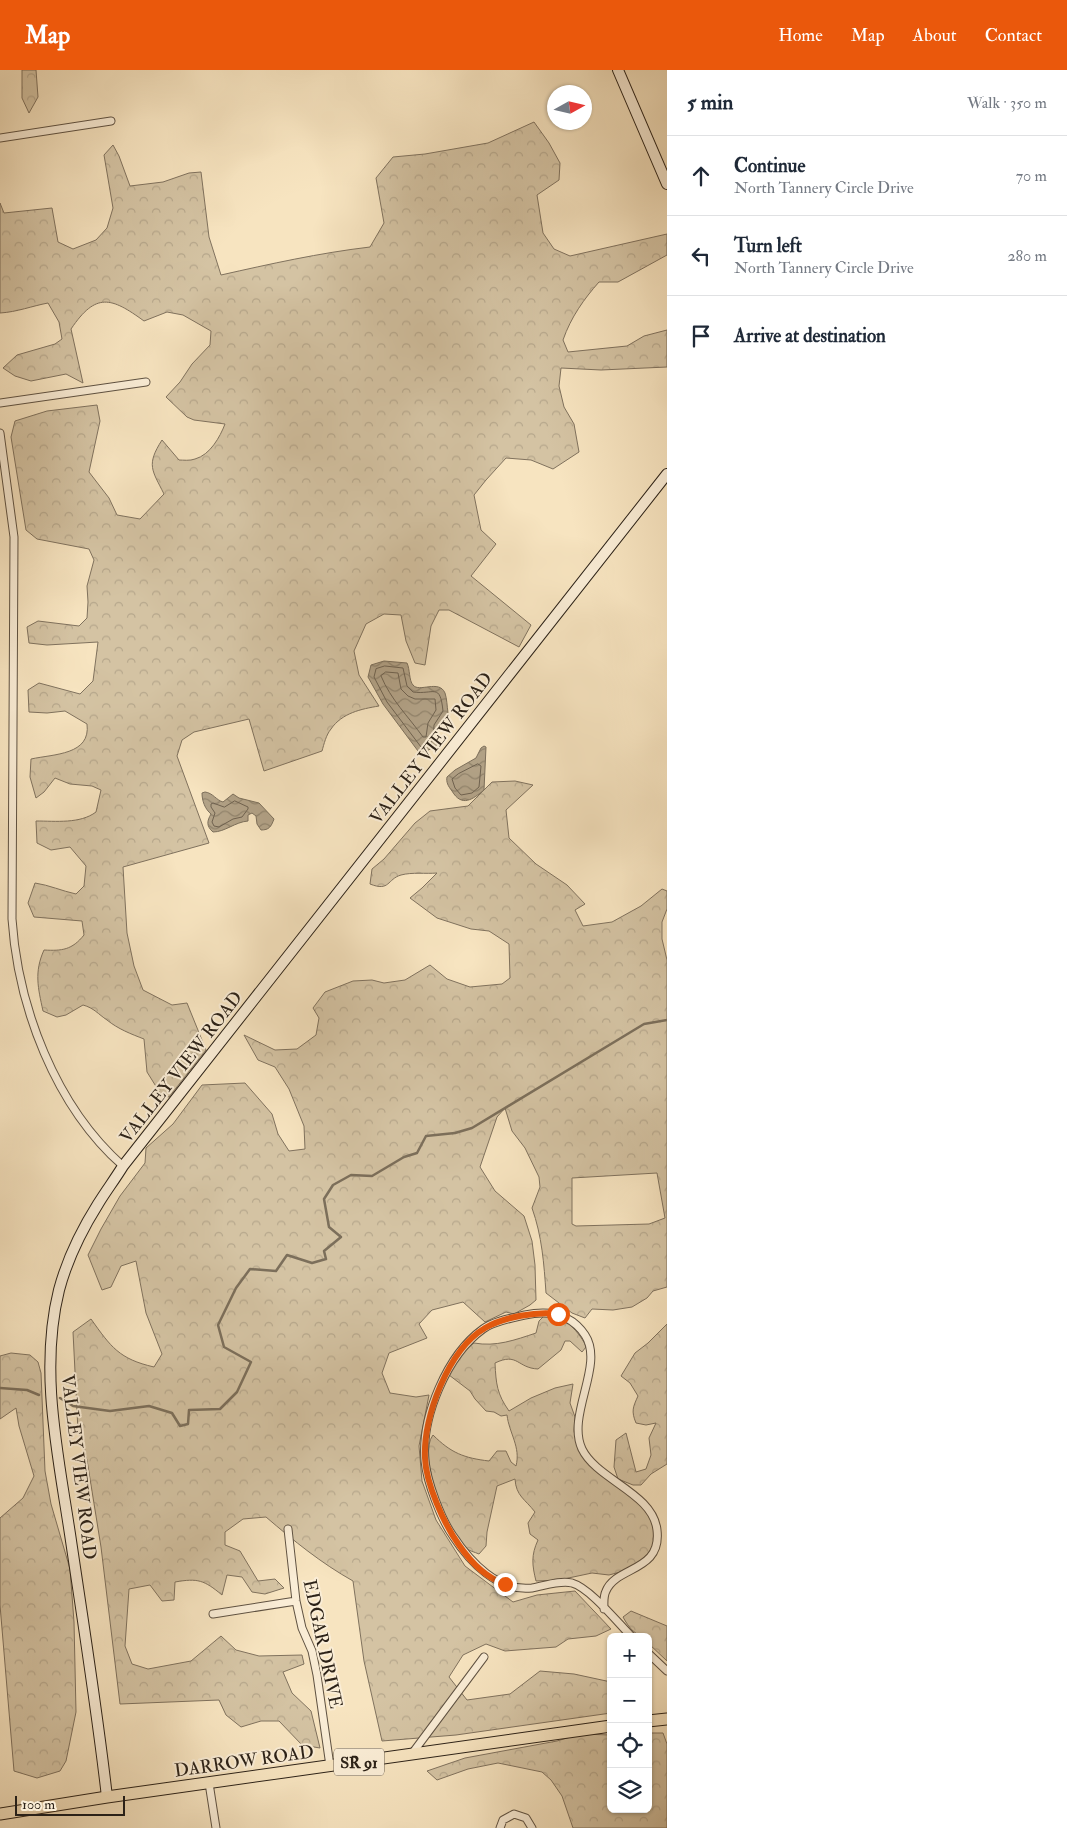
<!DOCTYPE html>
<html lang="en">
<head>
<meta charset="utf-8">
<style>
  :root { --surface:#fff; --page:#f2f2f3; --text:#1f2937; --muted:#747a83; --line:#e0e1e3; --accent:#ea580c }
  body { margin:0; font-family:"IM FELL Double Pica",serif; background:var(--page); color:var(--text) }
  .controls { position:absolute; right:15px; bottom:15px; display:grid; overflow:hidden; border-radius:8px; box-shadow:0 1px 4px #0004 }
  .controls button { width:45px; height:45px; display:grid; place-items:center; padding:0; border:0; border-bottom:1px solid var(--line); background:var(--surface); color:var(--text); font:25px sans-serif }
  .compass { position:absolute; left:547px; top:15px; width:45px; height:45px; border-radius:50%; background:var(--surface); box-shadow:0 1px 4px #0004; rotate:82deg }
  .scale { position:absolute; left:15px; bottom:12px; width:110px; box-sizing:border-box; padding-left:5px; border:2px solid #2c2218; border-top:0; font-size:14px; line-height:18px; white-space:nowrap; color:#2c2218; -webkit-text-stroke:4px #faedd6; paint-order:stroke }
  .stop { position:absolute; width:15px; height:15px; margin:-11px; border:4px solid #ea580c; border-radius:50%; background:#fff }
  .stop.end { background:#ea580c; border-color:#fff; box-shadow:0 1px 5px #0008 }
  .list { margin:0; padding:0; list-style:none }
  h2 { display:flex; justify-content:space-between; align-items:center; height:65px; margin:0; padding:0 20px; font-size:21px }
  h2 small { font-size:16px; font-weight:400; color:var(--muted) }
  .list li { display:grid; grid-template-columns:32px 1fr auto; gap:15px; align-items:center; box-sizing:border-box; height:80px; padding:0 20px; border-top:1px solid var(--line) }
  .list b { display:block; font-size:19px; white-space:nowrap }
  .list p { margin:0; font-size:16px; white-space:nowrap; color:var(--muted) }
  .list em { font-size:16px; font-style:normal; color:var(--muted) }
  .icon { flex:none; width:28px; height:28px; fill:none; stroke:currentColor; stroke-width:2; stroke-linecap:round; stroke-linejoin:round }
  .map { position:relative; flex:none; width:667px; height:1758px; overflow:hidden }
  header { display:flex; align-items:center; gap:30px; box-sizing:border-box; height:70px; padding:0 25px; background:var(--accent); color:#fff }
  header strong { font-size:24px }
  nav { display:flex; gap:28px; margin-inline-start:auto; font-size:18px }
  main { display:flex }
  aside { flex:1; background:var(--surface) }
  .map>svg:first-child { display:block }
  .forest { fill:url(#forest-crowns); stroke:#80725e; fill-rule:evenodd }
  .water { fill:url(#water-waves); stroke:#7c6f5b }
  .lines { fill:none; stroke-linecap:round; stroke-linejoin:round }
  .shore { stroke:#6f6250; stroke-width:1 }
  .stream { stroke:#7c6f5b; stroke-width:2.5 }
  .street-casing { stroke:#5f5242; stroke-width:9 }
  .secondary-casing { stroke:#2c2218; stroke-width:12 }
  .primary-casing { stroke:#2c2218; stroke-width:13 }
  .street { stroke:#faedd6; stroke-width:7 }
  .secondary { stroke:#faedd6; stroke-width:10 }
  .primary { stroke:#f7e4c0; stroke-width:11 }
  .route { stroke:#ea580c; stroke-width:6 }
  .labels { text-anchor:middle; stroke-width:4; stroke-linejoin:round; paint-order:stroke }
  .shield { fill:#faedd6; stroke:#6a5f51; stroke-width:1 }
  .shield-label { font-size:16px; font-weight:bold; fill:#2c2218 }
  .street-label { font-size:18px; fill:#2c2218; stroke:#faedd6 }
</style>
</head>
<body>
<header>
<strong>Map</strong>
<nav><a>Home</a><a>Map</a><a>About</a><a>Contact</a></nav>
</header>
<main>
<div class="map">
<svg width="667" height="1758" viewBox="0 0 667 1758">
  <defs>
    <pattern id="forest-crowns" width="20" height="18" patternUnits="userSpaceOnUse" patternTransform="scale(1.25)"><rect width="20" height="18" fill="#d4c3a3"/><path d="M2 6a3 3 0 1 1 6 0M12 15a3 3 0 1 1 6 0" fill="none" stroke="#b6a78c"/></pattern>
    <pattern id="water-waves" width="16" height="10" patternUnits="userSpaceOnUse" patternTransform="scale(1.25)"><rect width="16" height="10" fill="#b2a287"/><path d="M0 5q4-4 8 0t8 0" fill="none" stroke="#91846d"/></pattern>
  </defs>
  <rect width="100%" height="100%" fill="#f7e4c0"/>
  <filter id="stains"><feTurbulence type="fractalNoise" baseFrequency=".004" numOctaves="4"/><feColorMatrix values="0 0 0 0 .2 0 0 0 0 .09 0 0 0 0 .02 0 0 0 .5 -.17"/></filter>
  <radialGradient id="worn" r=".72"><stop offset=".6" stop-color="#630" stop-opacity="0"/><stop offset="1" stop-color="#630" stop-opacity=".3"/></radialGradient>
  <path class="forest" d="M 22,0 L 36,0 L 38,27 L 29,43 L 22,28 Z
    M 534,52 L 549,73 L 560,93 L 559,110 L 537,125 L 543,163 L 554,179 L 570,186 L 667,164 L 667,185 L 618,212 L 599,212 C 584,229 571,247 563,270 L 568,282 L 627,276 L 644,266 L 667,260 L 667,297 L 601,300 L 561,298 L 559,316 L 564,337 L 574,354 L 579,382 L 553,399 L 531,390 L 506,388 L 486,410 L 474,425 L 481,460 L 496,474 L 471,506 L 531,555 L 519,577 L 449,540 L 439,540 L 431,556 L 425,595 L 415,593 L 406,571 L 401,545 L 384,544 L 366,554 L 354,581 L 359,605 L 379,636 C 361,639 342,643 331,659 C 326,665 324,674 322,681 L 264,701 L 249,649 L 194,662 L 182,670 L 177,686 L 209,773 L 123,797 L 127,863 L 134,896 L 143,920 L 172,935 L 187,933 L 206,980 L 169,1027 L 162,1026 L 147,1002 L 144,969 C 131,964 118,959 107,950 C 98,944 94,938 83,935 L 66,945 L 57,947 L 43,941 C 38,918 34,902 44,880 C 62,881 72,880 84,865 L 82,851 L 34,847 L 28,833 L 35,813 C 49,815 62,821 76,824 L 84,816 L 86,796 L 70,777 L 51,780 L 37,773 L 36,751 C 56,751 80,754 96,742 L 101,720 L 92,716 L 70,714 L 55,708 L 44,722 L 36,728 L 30,707 L 31,689 C 54,684 91,685 87,654 L 65,641 L 47,643 L 29,642 L 28,620 L 39,613 L 80,624 L 93,611 L 98,572 L 47,575 L 29,573 L 27,557 L 38,551 L 79,556 L 87,548 L 88,532 L 87,516 L 94,490 L 89,479 L 37,469 L 26,460 L 11,367 L 15,351 L 47,341 L 97,335 L 100,351 L 89,402 L 109,428 L 117,445 L 140,449 L 164,424 C 152,400 146,395 162,370 L 179,390 C 183,390 190,391 195,389 C 210,385 220,367 225,354 L 194,350 L 187,347 L 166,327 L 180,312 L 192,294 L 210,275 L 211,261 L 183,245 L 167,242 L 144,251 C 111,227 96,222 71,259 L 83,313 L 66,304 L 31,311 L 15,306 L 3,298 L 17,285 L 55,274 L 62,269 L 59,252 L 48,233 C 32,236 17,242 0,243 L 0,133 L 4,143 L 52,138 L 58,172 L 73,179 L 96,170 L 107,158 L 113,138 L 104,85 L 113,75 L 119,86 L 130,116 L 163,112 L 189,103 L 201,102 L 209,167 L 221,205 C 270,194 319,183 370,177 L 384,153 L 376,108 L 393,87 L 425,84 L 488,73 Z
    M 515,711 L 533,715 L 506,740 L 509,768 L 536,794 L 567,815 L 585,834 L 575,840 L 583,856 L 612,852 L 641,836 L 662,819 L 667,821 L 667,839 L 662,852 L 662,869 L 667,890 L 667,1217 L 653,1221 L 647,1228 L 632,1237 L 613,1240 L 592,1239 L 585,1248 L 572,1243 L 546,1223 C 544,1194 542,1166 532,1138 L 540,1117 L 539,1107 L 525,1078 L 512,1061 L 505,1038 L 497,1047 L 480,1097 L 495,1121 L 524,1146 L 532,1171 L 535,1195 L 536,1230 L 530,1235 L 514,1244 L 506,1242 L 485,1252 L 463,1232 L 432,1240 L 419,1254 L 427,1268 L 389,1283 L 382,1303 L 390,1323 L 416,1327 L 429,1325 L 419,1376 L 422,1411 L 436,1450 L 465,1496 L 513,1532 L 537,1525 L 575,1521 L 611,1559 L 596,1566 L 568,1569 L 556,1577 L 505,1581 L 486,1574 L 463,1585 L 449,1607 L 467,1630 L 510,1624 L 540,1601 L 574,1604 L 611,1612 L 611,1643 L 456,1665 L 382,1671 L 364,1591 L 353,1511 C 321,1493 294,1471 266,1447 L 243,1449 L 225,1462 L 225,1475 L 240,1481 L 258,1511 L 275,1509 L 284,1518 L 265,1524 L 252,1522 L 242,1507 L 227,1505 L 222,1525 C 204,1510 198,1508 175,1512 L 174,1530 L 162,1531 L 150,1515 L 129,1519 L 125,1576 L 132,1594 L 148,1599 L 191,1591 L 221,1566 L 236,1580 L 259,1586 L 302,1585 L 304,1594 L 283,1602 L 292,1623 L 311,1641 L 320,1678 L 302,1675 L 279,1651 L 261,1651 L 241,1657 L 226,1645 L 219,1630 L 120,1634 L 101,1477 L 87,1390 L 78,1361 L 73,1262 L 91,1249 C 111,1277 119,1289 154,1297 L 162,1284 L 146,1243 L 136,1191 L 121,1196 L 111,1217 L 102,1220 L 88,1185 L 101,1159 L 120,1126 L 145,1093 L 146,1078 L 173,1054 L 202,1015 L 245,1013 L 272,1044 L 278,1064 L 289,1081 L 305,1079 L 304,1056 L 289,1019 L 275,997 L 258,990 L 244,965 L 275,980 L 297,979 L 316,965 L 319,948 L 313,938 L 325,922 L 353,911 L 372,910 L 384,913 L 405,910 L 430,895 L 447,909 L 470,917 L 502,914 L 510,908 L 509,874 L 489,861 L 471,859 L 437,848 L 410,828 L 422,818 L 437,803 C 426,804 412,802 401,805 C 387,809 390,822 370,814 L 372,799 L 384,789 L 415,753 L 430,741 L 468,736 L 492,712 ZM 657,1103 L 665,1148 L 649,1154 L 576,1156 L 572,1154 L 572,1108 Z
    M 544,1246 C 549,1246 556,1246 560,1248 C 569,1251 584,1269 586,1277 L 582,1282 L 570,1271 L 565,1271 L 561,1280 L 538,1299 C 517,1298 518,1282 495,1293 C 496,1314 497,1324 509,1341 L 531,1328 L 555,1318 L 573,1314 L 570,1333 L 575,1347 L 574,1361 L 577,1375 L 584,1389 L 634,1429 L 649,1444 L 654,1460 L 654,1473 L 649,1483 L 640,1491 L 624,1501 L 609,1505 L 592,1503 L 559,1510 L 536,1511 C 532,1495 531,1485 538,1470 L 530,1464 L 528,1453 L 535,1442 C 525,1429 516,1426 515,1409 L 497,1416 L 487,1462 L 486,1476 L 479,1484 C 475,1482 468,1481 465,1477 C 447,1461 417,1385 433,1365 C 451,1383 464,1388 489,1391 L 497,1381 L 506,1381 L 511,1392 L 516,1396 C 521,1377 509,1363 507,1345 L 501,1346 L 494,1342 L 486,1341 L 475,1329 L 470,1321 L 449,1305 C 456,1292 462,1282 474,1273 C 496,1277 515,1270 536,1263 L 539,1251 Z
    M 667,1254 L 667,1394 L 651,1404 L 641,1415 L 633,1415 L 618,1409 L 614,1397 L 616,1370 L 626,1363 L 636,1402 L 646,1399 L 651,1385 L 649,1368 L 656,1353 L 646,1355 L 636,1353 C 631,1341 633,1337 638,1326 L 630,1313 L 621,1306 L 635,1283 L 648,1273 Z
    M 11,1283 L 30,1285 L 38,1292 L 41,1303 L 45,1401 L 51,1434 L 70,1499 L 74,1552 L 76,1642 L 66,1691 L 60,1701 L 37,1708 L 14,1701 L 0,1535 L 0,1448 L 23,1428 L 34,1406 L 19,1356 L 16,1338 L 0,1349 L 0,1286 Z
    M 631,1541 L 667,1556 L 667,1591 L 648,1573 L 648,1567 C 636,1567 629,1558 623,1547 Z
    M 648,1663 L 663,1663 L 667,1674 L 667,1758 L 573,1758 L 562,1726 L 551,1710 L 542,1702 L 498,1693 L 468,1699 L 437,1710 L 427,1701 L 465,1688 L 557,1671 L 580,1664 L 611,1665 L 611,1739 L 648,1739 Z"/>
  <path class="water" d="M 384,591 L 407,593 C 410,599 409,611 413,615 C 419,623 439,609 445,623 C 447,629 447,636 448,643 L 438,656 L 438,674 L 421,685 L 383,634 L 368,607 L 371,595 Z
    M 484,676 L 486,677 L 484,720 C 473,729 462,738 452,721 C 448,716 446,712 447,707 L 455,700 L 476,688 L 481,678 Z
    M 205,722 C 213,723 216,730 223,732 L 233,724 L 239,728 L 259,733 L 274,749 C 271,757 269,760 261,760 L 257,754 L 256,746 L 252,743 L 248,745 L 248,751 C 235,752 225,762 213,762 C 206,756 207,751 211,744 C 205,739 202,731 202,723 Z"/>
  <g class="lines">
    <path class="shore" d="M 385,596 L 403,598 L 407,616 L 413,622 C 434,625 440,612 443,641 L 434,655 L 433,671 L 424,677 L 421,677 L 387,632 L 374,607 L 376,599 Z
      M 386,602 L 398,603 L 401,619 L 408,626 L 415,629 L 435,629 L 436,640 L 428,653 L 426,667 L 423,667 C 408,646 391,630 381,606 Z
      M 478,694 L 481,696 L 479,717 L 472,723 L 461,725 L 455,718 L 452,709 L 458,704 Z
      M 235,731 L 248,737 L 248,739 L 242,747 L 233,749 L 219,757 L 214,756 L 212,752 L 215,743 L 211,737 L 211,734 L 213,733 L 224,737 Z"/>
    <path class="stream" d="M 0,1318 L 27,1320 L 39,1325
      M 60,1328 L 73,1336 L 110,1341 L 149,1336 L 172,1343 L 180,1356 L 188,1354 L 189,1340 L 220,1339 L 237,1322 L 251,1292 L 224,1277 L 218,1255 L 236,1218 L 250,1199 L 276,1201 L 287,1185 L 312,1193 L 326,1189 L 324,1181 L 341,1167 L 329,1157 L 324,1129 L 333,1115 L 351,1105 L 372,1106 L 404,1087 L 417,1083 L 426,1066 L 455,1063 L 472,1058 L 644,954 L 667,950"/>
    <defs>
      <path id="street" d="M 0,68 L 111,51
        M 0,333 L 146,312
        M 0,363 L 14,467 L 12,849 C 18,937 55,1036 123,1096
        M 288,1459 L 296,1531 L 302,1558 L 312,1581 L 317,1605 L 330,1696
        M 604,1539 C 604,1533 603,1527 606,1521 C 616,1496 662,1502 657,1460 C 653,1423 597,1410 582,1379 C 566,1345 605,1295 585,1265 C 571,1244 549,1240 525,1245 C 512,1248 494,1251 483,1259 C 447,1285 421,1347 425,1391 C 427,1412 441,1449 453,1466 C 470,1492 498,1522 532,1518 C 544,1516 560,1510 572,1513 C 590,1518 618,1553 632,1567
        M 213,1544 L 296,1531
        M 648,1583 L 667,1601
        M 411,1685 L 484,1587
        M 209,1713 L 216,1758
        M 500,1758 L 503,1750 L 514,1744 L 526,1748 L 532,1758"/>
      <path id="secondary" d="M 618,0 L 667,114
        M 107,1727 C 97,1639 83,1552 70,1464 C 58,1384 39,1300 59,1220 C 67,1190 81,1161 98,1134 C 106,1121 115,1109 123,1096 L 667,404"/>
      <path id="primary" d="M 648,1651 L 667,1649
        M 0,1744 L 107,1727 L 611,1656"/>
    </defs>
    <use href="#street" class="street-casing"/>
    <use href="#secondary" class="secondary-casing"/>
    <use href="#primary" class="primary-casing"/>
    <use href="#street" class="street"/>
    <use href="#secondary" class="secondary"/>
    <use href="#primary" class="primary"/>
  </g>
  <g class="lines">
    <path class="route" d="M 505,1514 C 486,1508 470,1491 459,1475 C 444,1454 426,1414 425,1388 C 423,1347 448,1280 485,1258 C 504,1247 537,1241 558,1244"/>
  </g>
  <g class="labels">
    <rect class="shield" x="334" y="1678.5" width="50" height="27" rx="4"/>
    <g class="shield-label">
      <text x="359" y="1698">SR 91</text>
    </g>
    <g class="street-label">
      <text transform="translate(431 678) rotate(-52)" y="6">VALLEY VIEW ROAD</text>
      <text transform="translate(181 997) rotate(-52)" y="6">VALLEY VIEW ROAD</text>
      <text transform="translate(79 1397) rotate(83)" y="6">VALLEY VIEW ROAD</text>
      <text transform="translate(323 1574) rotate(78)" y="6">EDGAR DRIVE</text>
      <text transform="translate(244 1691) rotate(-8)" y="6">DARROW ROAD</text>
    </g>
  </g>
  <rect width="100%" height="100%" filter="url(#stains)"/>
  <rect width="100%" height="100%" fill="url(#worn)"/>
</svg>
<div class="controls">
<button>+</button>
<button>−</button>
<button><svg class="icon" aria-label="locate" viewBox="0 0 24 24"><circle cx="12" cy="12" r="6"/><path d="M12 2v4M12 18v4M2 12h4M18 12h4"/></svg></button>
<button><svg class="icon" aria-label="layers" viewBox="0 0 24 24"><path d="M12 4l9 5-9 5-9-5zM3 14l9 5 9-5"/></svg></button>
</div>
<svg class="compass" viewBox="-18 -18 36 36"><path d="M0-13l5 13h-10z" fill="#e53935"/><path d="M0 13l5-13h-10z" fill="#747a83"/></svg>
<div class="scale">100 m</div>
<div class="stop" style="left:558px;top:1244px"></div>
<div class="stop end" style="left:505px;top:1514px"></div>
</div>
<aside>
<h2>5 min<small>Walk · 350 m</small></h2>
<ul class="list">
<li><svg class="icon" aria-label="ahead" viewBox="0 0 24 24"><path d="M12 20V5M6 11l6-6 6 6"/></svg><div><b>Continue</b><p>North Tannery Circle Drive</p></div><em>70 m</em></li>
<li><svg class="icon" aria-label="left" viewBox="0 0 24 24"><path d="M17 20v-9H6M10 6l-5 5 5 5"/></svg><div><b>Turn left</b><p>North Tannery Circle Drive</p></div><em>280 m</em></li>
<li><svg class="icon" aria-label="arrive" viewBox="0 0 24 24"><path d="M6 21V4h12l-3 4 3 4H6"/></svg><div><b>Arrive at destination</b></div></li>
</ul>
</aside>
</main>
</body>
</html>
